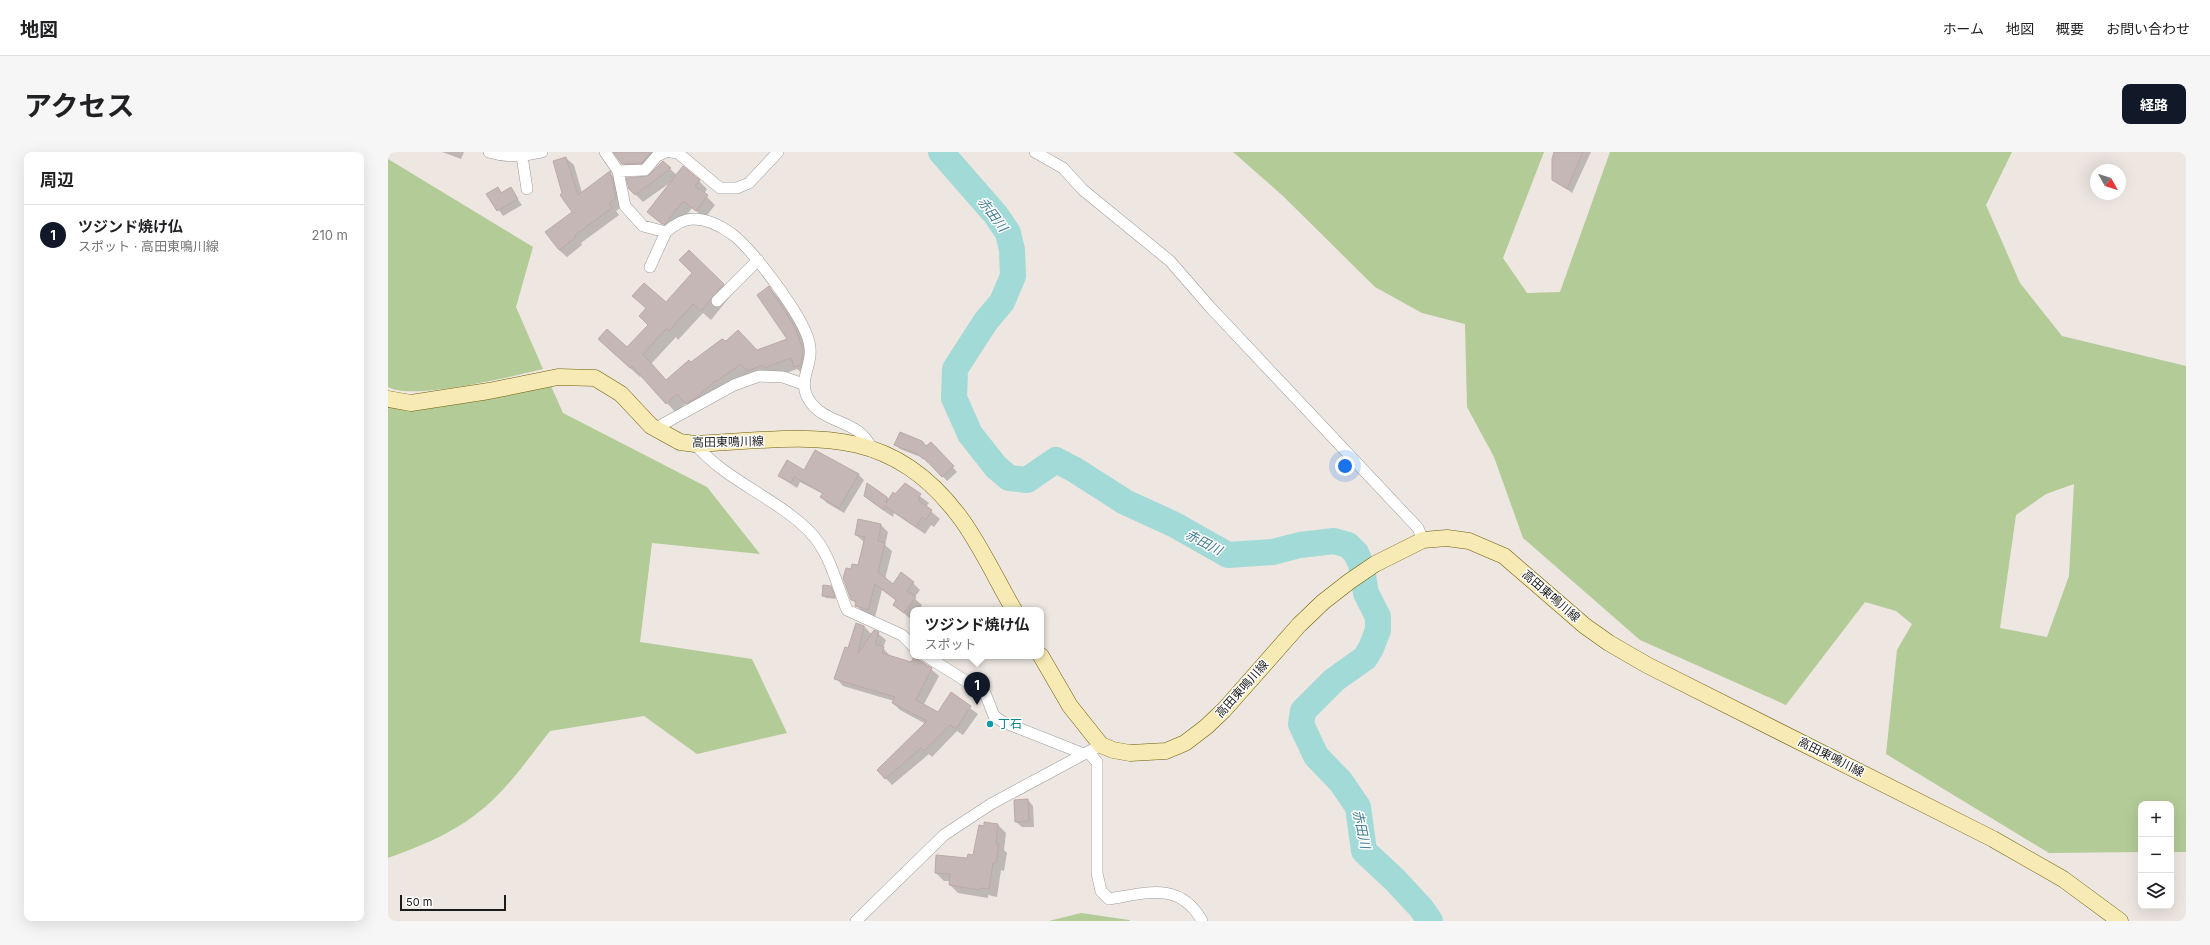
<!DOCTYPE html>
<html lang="ja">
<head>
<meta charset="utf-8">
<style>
  :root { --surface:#fff; --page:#f6f6f6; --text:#202124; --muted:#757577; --line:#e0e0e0; --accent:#111827 }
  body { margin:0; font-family:Inter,"Noto Sans JP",sans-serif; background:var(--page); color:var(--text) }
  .controls { position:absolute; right:12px; bottom:12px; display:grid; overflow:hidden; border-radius:8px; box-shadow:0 4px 16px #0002 }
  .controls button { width:36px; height:36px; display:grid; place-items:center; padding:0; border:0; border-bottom:1px solid var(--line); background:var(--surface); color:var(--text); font:20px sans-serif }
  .compass { position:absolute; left:1702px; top:12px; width:36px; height:36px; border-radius:50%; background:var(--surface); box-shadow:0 4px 16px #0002; rotate:129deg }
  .scale { position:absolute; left:12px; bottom:10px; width:106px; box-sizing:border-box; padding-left:4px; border:2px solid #1b1b1b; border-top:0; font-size:11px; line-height:14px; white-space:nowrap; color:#1b1b1b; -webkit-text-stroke:3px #fff; paint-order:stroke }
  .you { position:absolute; left:957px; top:314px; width:14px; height:14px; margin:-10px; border:3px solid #fff; border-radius:50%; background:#1a73e8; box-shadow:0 0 0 6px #1a73e833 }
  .badge { display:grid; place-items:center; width:26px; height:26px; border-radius:50%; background:var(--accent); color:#fff; font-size:13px; font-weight:700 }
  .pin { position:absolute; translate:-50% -33px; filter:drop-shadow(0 1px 2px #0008) }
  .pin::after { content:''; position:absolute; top:21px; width:14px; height:12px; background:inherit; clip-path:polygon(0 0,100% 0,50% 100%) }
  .popup { position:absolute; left:522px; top:455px; width:134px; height:52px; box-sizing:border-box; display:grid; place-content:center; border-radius:8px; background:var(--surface); filter:drop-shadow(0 1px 3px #0005); font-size:13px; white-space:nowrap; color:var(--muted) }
  .popup b { font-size:15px; color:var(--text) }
  .popup::after { content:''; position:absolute; left:50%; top:100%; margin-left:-8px; border:8px solid transparent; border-top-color:var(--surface) }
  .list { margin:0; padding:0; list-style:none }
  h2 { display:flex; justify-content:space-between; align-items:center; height:52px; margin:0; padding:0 16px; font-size:17px }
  h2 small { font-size:13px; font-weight:400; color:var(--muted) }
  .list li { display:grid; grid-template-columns:26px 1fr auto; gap:12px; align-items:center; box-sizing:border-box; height:60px; padding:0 16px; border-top:1px solid var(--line) }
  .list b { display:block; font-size:15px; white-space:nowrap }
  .list p { margin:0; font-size:13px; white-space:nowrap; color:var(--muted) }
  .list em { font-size:13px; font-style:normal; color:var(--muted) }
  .icon { flex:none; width:22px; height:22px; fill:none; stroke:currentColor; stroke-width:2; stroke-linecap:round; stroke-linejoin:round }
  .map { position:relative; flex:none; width:1798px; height:769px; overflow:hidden; border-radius:8px }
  header { display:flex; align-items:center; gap:24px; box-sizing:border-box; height:56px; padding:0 20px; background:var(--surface); border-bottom:1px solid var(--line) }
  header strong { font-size:19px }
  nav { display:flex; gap:22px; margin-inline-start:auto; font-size:14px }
  .intro { display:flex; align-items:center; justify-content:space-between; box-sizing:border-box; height:96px; padding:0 24px }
  h1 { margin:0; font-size:28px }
  .button { padding:10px 18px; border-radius:8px; background:var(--accent); color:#fff; font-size:14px; font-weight:700 }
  main { display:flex; gap:24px; padding:0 24px }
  aside { flex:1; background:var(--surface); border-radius:8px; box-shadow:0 4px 16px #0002 }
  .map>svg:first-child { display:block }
  .forest { fill:#b3cb96; fill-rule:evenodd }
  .shadow { fill:#0003 }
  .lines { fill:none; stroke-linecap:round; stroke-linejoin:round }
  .river { stroke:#a2dad8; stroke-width:26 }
  .building { fill:#c4b7b5; stroke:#bea9a4 }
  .street-casing { stroke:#9c9c9c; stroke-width:12 }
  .secondary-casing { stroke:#6d5f07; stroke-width:17 }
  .street { stroke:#fff; stroke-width:11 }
  .secondary { stroke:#f7eab4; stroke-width:16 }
  .culture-dot { fill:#0f9aa8; stroke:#fff; stroke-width:1.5 }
  .labels { text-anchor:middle; stroke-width:3; stroke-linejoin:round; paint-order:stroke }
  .street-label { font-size:12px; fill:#1b1b1b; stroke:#fff }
  .culture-label { font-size:12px; fill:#0d838f; stroke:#fff; text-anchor:start }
  .water-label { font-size:13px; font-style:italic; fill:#427d90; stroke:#fff }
</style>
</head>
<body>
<header>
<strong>地図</strong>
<nav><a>ホーム</a><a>地図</a><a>概要</a><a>お問い合わせ</a></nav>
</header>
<div class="intro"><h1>アクセス</h1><a class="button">経路</a></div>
<main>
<aside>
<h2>周辺<small></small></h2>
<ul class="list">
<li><span class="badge">1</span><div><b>ツジンド焼け仏</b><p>スポット · 高田東鳴川線</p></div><em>210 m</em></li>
</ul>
</aside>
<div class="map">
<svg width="1798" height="769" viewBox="0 0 1798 769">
  <rect width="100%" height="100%" fill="#ede6e1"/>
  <path class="forest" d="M 845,0 L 1156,0 L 1115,106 L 1139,141 L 1172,140 L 1222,0 L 1624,0 L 1598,53 L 1632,131 L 1674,184 L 1798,214 L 1798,700 L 1783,700 L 1783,652 L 1753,652 L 1753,700 L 1661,701 L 1498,602 L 1509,498 L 1524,472 L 1508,459 L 1477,450 L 1398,553 L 1252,488 L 1135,386 L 1106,305 L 1079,255 L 1077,172 L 1034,161 L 987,135 L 895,44 ZM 1686,332 L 1681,424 L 1659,485 L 1612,476 L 1628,363 L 1658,342 Z
    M 0,7 L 145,95 L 128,155 L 155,217 C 125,224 25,249 0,235 Z
    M 163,234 L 175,261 L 319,335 L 372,402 L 264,391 L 252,490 L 364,507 L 399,581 L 309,602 L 256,564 L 162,579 C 139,608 117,641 87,663 C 61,683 30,695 0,706 L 0,256 L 23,259 Z
    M 693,761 L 741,768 L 742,769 L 661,769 Z"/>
  <path class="shadow" d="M 54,0 L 76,0 L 73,7 Z
    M 227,0 L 268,0 L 259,16 L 240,17 Z
    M 1167,0 L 1203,0 L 1184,41 L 1165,27 Z
    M 178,6 L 186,13 L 194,41 L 221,20 L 229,28 L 235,54 L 228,59 L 231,63 L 193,91 L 194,93 L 179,105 L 171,98 L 186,60 L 176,42 Z
    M 275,11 L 289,23 L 311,29 L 319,37 L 316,42 L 327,53 L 317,66 L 304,56 L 285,80 L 260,60 L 283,30 L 255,50 L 247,42 Z
    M 110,36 L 114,41 L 122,37 L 134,53 L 115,64 L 100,42 Z
    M 301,99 L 344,142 L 323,168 L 315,161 L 290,188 L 288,185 L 263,212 L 279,229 L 303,212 L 369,199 L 401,187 L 381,136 L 390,145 L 412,178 L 423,205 L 417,224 L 409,217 L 387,225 L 363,221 L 308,260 L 298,251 L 288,261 L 254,223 L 252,225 L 220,196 L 239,197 L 306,121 Z
    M 508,293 L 548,295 L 569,320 L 559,329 L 541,310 L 540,311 L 535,306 L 512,297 Z
    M 428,299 L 471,323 L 476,328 L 456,361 L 439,351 L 433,345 L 435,342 L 412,330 L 409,336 L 391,324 L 417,319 Z
    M 517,333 L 541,351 L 538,355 L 552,367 L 546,375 L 543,373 L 537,382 L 506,361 L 505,365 L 486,352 L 477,344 L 499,345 L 501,348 Z
    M 493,373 L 500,380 L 497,393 L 504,399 L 497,427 L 505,433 L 525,431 L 532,438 L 526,446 L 534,453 L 531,458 L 525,458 L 524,468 L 506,453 L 509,449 L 494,438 L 487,465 L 475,461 L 464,447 L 463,418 L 470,414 L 476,390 L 468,383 Z
    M 442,435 L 445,437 L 448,447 L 438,446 L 435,444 Z
    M 476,474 L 484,483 L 487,479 L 498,488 L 495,496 L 502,504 L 543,517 L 551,524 L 535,554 L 550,561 L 563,542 L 590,562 L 575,583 L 569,579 L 544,605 L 541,602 L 504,633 L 490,618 L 538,572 L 512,558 L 505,551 L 506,549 L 455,534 L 448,526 L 460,497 Z
    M 640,648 L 645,654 L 646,675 L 634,675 L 628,670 Z
    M 597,672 L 610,673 L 618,681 L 616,698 L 619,701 L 616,719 L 613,718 L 609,745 L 600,743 L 600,746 L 570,741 L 562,733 L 562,729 L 556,729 L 548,721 L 585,704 Z"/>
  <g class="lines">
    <path class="river" d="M 553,0 L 608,63 L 620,81 L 624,98 L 625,124 L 614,150 L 598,169 L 567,217 L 566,246 L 582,282 L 608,315 L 621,326 L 639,328 L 668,308 L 687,318 L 737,350 L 787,373 L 840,403 L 885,400 L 912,393 L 946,389 L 960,393 L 968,401 L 973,412 L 978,441 L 990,465 L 990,478 L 983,496 L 977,506 L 946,528 L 915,559 L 913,572 L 928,604 L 953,630 L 970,655 L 976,699 L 1007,728 L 1033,756 L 1042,769"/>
  </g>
  <path class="building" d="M 225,0 L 263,0 L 254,11 L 234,12 Z
    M 1166,0 L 1195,0 L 1179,37 L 1164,28 L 1164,7 Z
    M 178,5 L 190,43 L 222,19 L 228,46 L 221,51 L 224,56 L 186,84 L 188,85 L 171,98 L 157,80 L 184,60 L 172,43 L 174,41 L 165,9 Z
    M 275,9 L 283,16 L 247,43 L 241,37 L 238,26 L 260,24 Z
    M 295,14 L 312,28 L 307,34 L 320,43 L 308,59 L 295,49 L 277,72 L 274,72 L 259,60 Z
    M 110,35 L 113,41 L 123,35 L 130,47 L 109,59 L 98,42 Z
    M 301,98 L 336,132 L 313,159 L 305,152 L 281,179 L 278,177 L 255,202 L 278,228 L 301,208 L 303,210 L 334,187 L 338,189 L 350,178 L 369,198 L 399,187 L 369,143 L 381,134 L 408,177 L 415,199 L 413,213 L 406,215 L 403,206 L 376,216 L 375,213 L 359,219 L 353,212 L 329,229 L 328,228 L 309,245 L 298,252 L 289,242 L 278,252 L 244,214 L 242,216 L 210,187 L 219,177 L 239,195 L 260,173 L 251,164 L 258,156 L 244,144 L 256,131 L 278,150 L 304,121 L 291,108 Z
    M 512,280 L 534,289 L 538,294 L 543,290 L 566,314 L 554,325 L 536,306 L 535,307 L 530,302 L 506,293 Z
    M 427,298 L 471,322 L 451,356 L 432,345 L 435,341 L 406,325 L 403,331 L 390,324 L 399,308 L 416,318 Z
    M 479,331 L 499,345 L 498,351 L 505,340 L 507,342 L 517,331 L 533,342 L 530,346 L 532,348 L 531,349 L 544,358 L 538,368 L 534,365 L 528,375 L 497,354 L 496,358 L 476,344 Z
    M 470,367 L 493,372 L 490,389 L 497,391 L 490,420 L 505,432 L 513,420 L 526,430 L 519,439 L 528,445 L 516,461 L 505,453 L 508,448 L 487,432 L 480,458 L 467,454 L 468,449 L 463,448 L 455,426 L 458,416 L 463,417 L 464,412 L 470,413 L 477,385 L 467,383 Z
    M 435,433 L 443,434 L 447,445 L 434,444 Z
    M 468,471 L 476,474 L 470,501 L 486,478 L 491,480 L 487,492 L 496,495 L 494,501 L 523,510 L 526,505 L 544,516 L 528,548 L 550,560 L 563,540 L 583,554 L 568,577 L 562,573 L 536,599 L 533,596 L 497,627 L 489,618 L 539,569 L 504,551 L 507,545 L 446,527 L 457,495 L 460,496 Z
    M 640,647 L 641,669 L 627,670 L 626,648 Z
    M 596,670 L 610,672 L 608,692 L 611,692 L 608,711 L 605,711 L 601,737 L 593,736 L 592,738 L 561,733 L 562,722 L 547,721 L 548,703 L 579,706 L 580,702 L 585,703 L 591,673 L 596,674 Z"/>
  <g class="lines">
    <defs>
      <path id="street" d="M 101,0 C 120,6 136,4 154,0
        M 217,0 L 230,19 L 237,54 L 255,74 L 278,80 C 285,74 295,67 305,67 C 318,67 333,74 344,82 C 365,98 415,164 421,190 C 427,213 408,227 421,248 C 433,267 455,268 471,280 C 477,284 481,292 485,297
        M 283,0 L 290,1 L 332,36 L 349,36 L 361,31 L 390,0
        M 647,0 L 675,16 L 695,38 L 782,109 L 822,155 L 1030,376 L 1035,388
        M 134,4 L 139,37
        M 230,19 L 257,18 L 269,4 L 278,0
        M 262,115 L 278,80
        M 329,149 L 370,108
        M 268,276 L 346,233 L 371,224 L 395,225 L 415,232
        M 307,292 C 338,329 387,345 421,379 C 442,400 448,431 459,458 L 514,483 L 525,494
        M 538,504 L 597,541 L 606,564 L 615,570 L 696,602
        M 700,600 L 709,610 L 709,721 L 713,739 L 721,747 C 758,741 792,729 814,769
        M 468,769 L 556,683 L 603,652 L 713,593"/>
      <path id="secondary" d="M 0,247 L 23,251 L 101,239 L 170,225 L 207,226 L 233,242 L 263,274 L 292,290 L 307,292 C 414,287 497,266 571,364 C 591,390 609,429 626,458
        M 653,504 L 682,554 L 713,593 L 725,598 L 742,601 L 778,599 L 797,591 L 818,575 L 836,558 L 911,473 L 935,450 L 962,429 L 987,412 L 1035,388 L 1059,386 L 1081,389 L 1116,404 L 1197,474 L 1221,491 L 1259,513 L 1605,687 L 1675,727 L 1732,769"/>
    </defs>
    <use href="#street" class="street-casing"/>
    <use href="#secondary" class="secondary-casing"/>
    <use href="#street" class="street"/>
    <use href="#secondary" class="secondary"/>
  </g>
  <circle class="culture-dot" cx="602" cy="572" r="4"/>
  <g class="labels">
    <g class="street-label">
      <text transform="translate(340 290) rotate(-1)" y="4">高田東鳴川線</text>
      <text transform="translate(1163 444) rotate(41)" y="4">高田東鳴川線</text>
      <text transform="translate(854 537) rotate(-48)" y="4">高田東鳴川線</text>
      <text transform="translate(1443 605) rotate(27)" y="4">高田東鳴川線</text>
    </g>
    <g class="culture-label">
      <text x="610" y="576">丁石</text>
    </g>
    <g class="water-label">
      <text transform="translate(605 62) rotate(53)" y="5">赤田川</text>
      <text transform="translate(816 390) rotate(27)" y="5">赤田川</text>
      <text transform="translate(974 677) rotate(78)" y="5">赤田川</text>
    </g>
  </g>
</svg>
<div class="controls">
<button>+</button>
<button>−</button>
<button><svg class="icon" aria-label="layers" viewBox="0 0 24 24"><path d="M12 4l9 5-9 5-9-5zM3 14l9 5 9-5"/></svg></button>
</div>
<svg class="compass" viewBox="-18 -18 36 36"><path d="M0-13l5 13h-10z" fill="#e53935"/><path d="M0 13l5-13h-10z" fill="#757577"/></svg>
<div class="scale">50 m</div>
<div class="you"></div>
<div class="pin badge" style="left:589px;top:553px">1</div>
<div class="popup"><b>ツジンド焼け仏</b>スポット</div>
</div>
</main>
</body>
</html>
